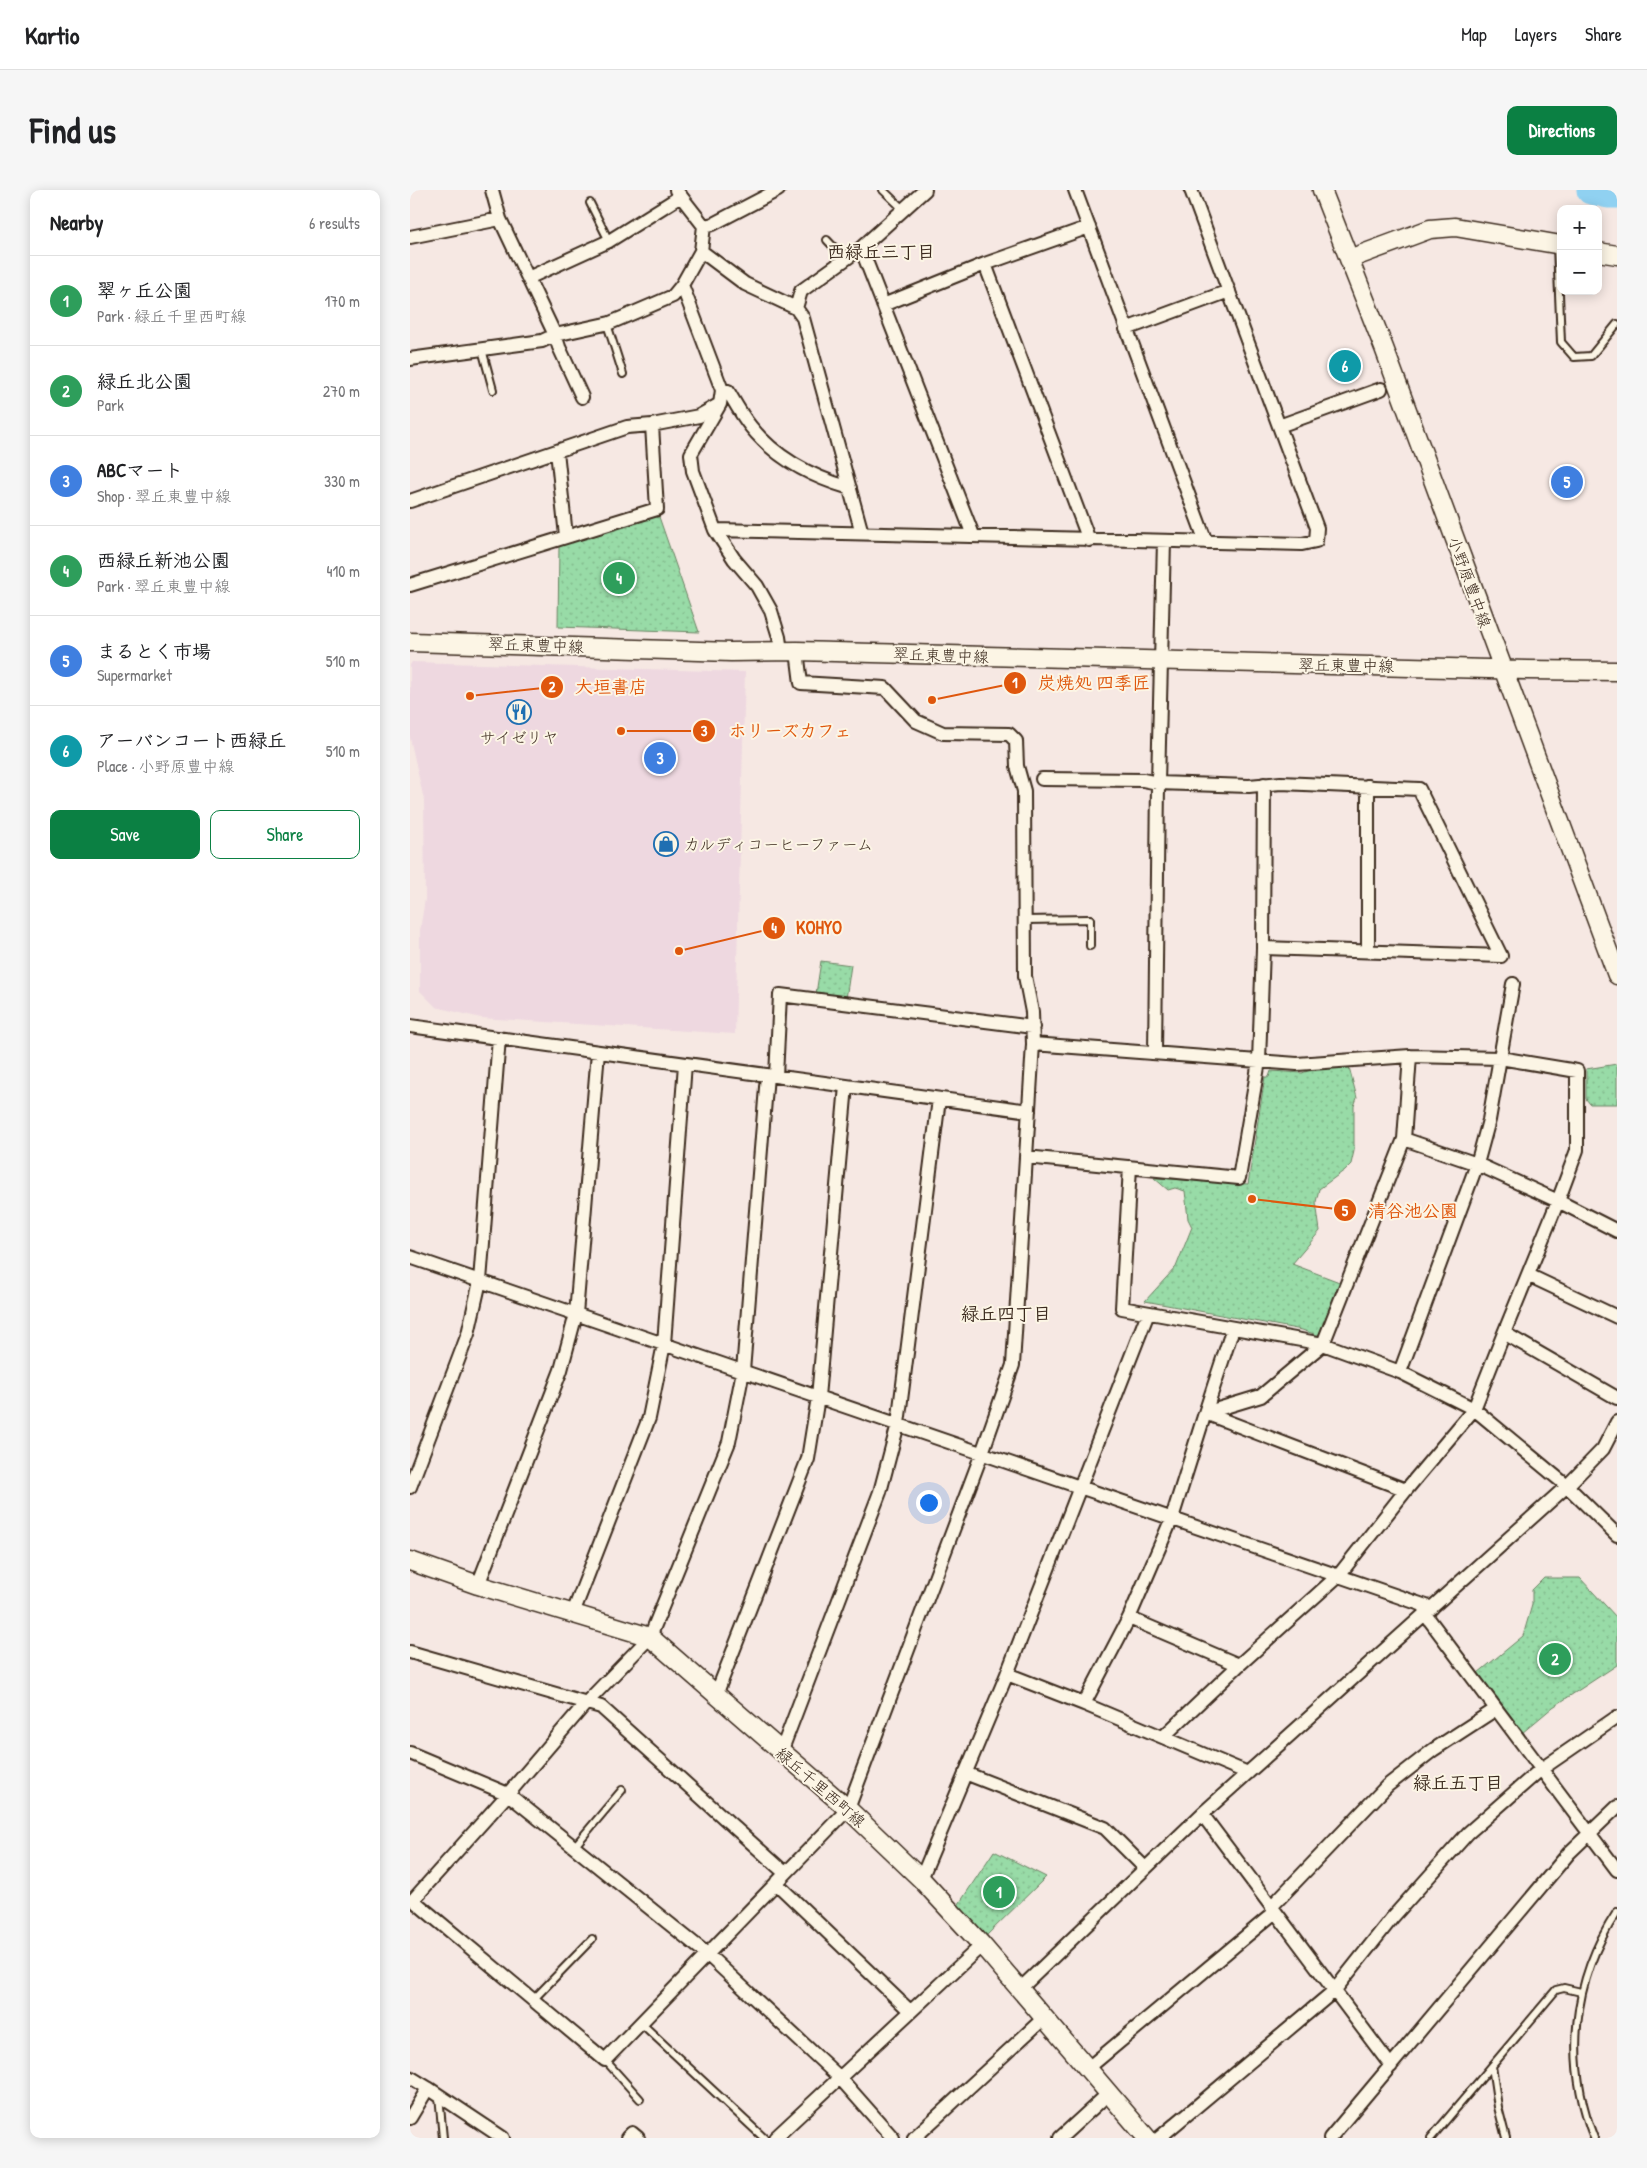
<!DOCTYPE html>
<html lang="en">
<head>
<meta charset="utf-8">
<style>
  :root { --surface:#fff; --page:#f6f6f6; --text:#202124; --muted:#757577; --line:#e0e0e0; --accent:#0b8043 }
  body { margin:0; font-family:"Patrick Hand","Klee One",sans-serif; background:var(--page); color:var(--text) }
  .controls { position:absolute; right:15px; top:15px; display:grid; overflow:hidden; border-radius:10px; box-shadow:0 2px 12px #0003 }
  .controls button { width:45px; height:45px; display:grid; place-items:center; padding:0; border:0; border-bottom:1px solid var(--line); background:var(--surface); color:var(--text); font:25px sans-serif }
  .you { position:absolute; left:518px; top:1312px; width:18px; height:18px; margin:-12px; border:4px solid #fff; border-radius:50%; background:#1a73e8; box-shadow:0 0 0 8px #1a73e833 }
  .badge { display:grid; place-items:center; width:32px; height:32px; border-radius:50%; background:var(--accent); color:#fff; font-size:16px; font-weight:700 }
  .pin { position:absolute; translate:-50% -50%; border:2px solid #fff; box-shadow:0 1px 5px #0006 }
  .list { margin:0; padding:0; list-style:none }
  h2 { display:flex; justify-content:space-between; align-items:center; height:65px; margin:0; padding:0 20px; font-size:21px }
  h2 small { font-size:16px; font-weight:400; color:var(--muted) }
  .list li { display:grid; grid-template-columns:32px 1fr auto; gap:15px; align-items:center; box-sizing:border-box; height:90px; padding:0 20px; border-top:1px solid var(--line) }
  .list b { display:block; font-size:19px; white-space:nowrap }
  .list p { margin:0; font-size:16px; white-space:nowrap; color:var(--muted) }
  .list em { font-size:16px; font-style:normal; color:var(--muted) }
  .actions { display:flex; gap:10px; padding:15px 20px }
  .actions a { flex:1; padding:11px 0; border:1px solid var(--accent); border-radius:10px; text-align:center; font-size:18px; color:var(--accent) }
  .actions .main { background:var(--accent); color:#fff }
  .map { position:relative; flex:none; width:1207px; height:1948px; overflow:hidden; border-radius:10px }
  header { display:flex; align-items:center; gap:30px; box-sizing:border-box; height:70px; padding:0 25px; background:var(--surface); border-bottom:1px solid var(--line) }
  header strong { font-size:24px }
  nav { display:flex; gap:28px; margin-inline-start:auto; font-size:18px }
  .intro { display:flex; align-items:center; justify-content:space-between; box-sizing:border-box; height:120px; padding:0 30px }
  h1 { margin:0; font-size:35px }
  .button { padding:12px 22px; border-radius:10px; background:var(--accent); color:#fff; font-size:18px; font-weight:700 }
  main { display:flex; gap:30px; padding:0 30px }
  aside { flex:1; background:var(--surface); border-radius:10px; box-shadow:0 2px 12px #0003 }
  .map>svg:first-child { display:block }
  .built { fill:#eed8e0 }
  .park { fill:url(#park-dots); stroke:#6a8262 }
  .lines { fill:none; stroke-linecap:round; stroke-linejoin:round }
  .river { stroke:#90d1f1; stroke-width:29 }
  .lane-casing { stroke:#3b2a1e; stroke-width:10 }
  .street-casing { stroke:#3b2a1e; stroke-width:16 }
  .secondary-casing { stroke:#3b2a1e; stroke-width:21 }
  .lane { stroke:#fcf5e5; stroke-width:6 }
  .street { stroke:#fcf5e5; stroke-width:12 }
  .secondary { stroke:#fcf5e5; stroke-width:18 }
  .labels { text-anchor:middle; stroke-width:4; stroke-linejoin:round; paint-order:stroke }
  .street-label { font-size:16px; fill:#3b2a1e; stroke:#fcf5e5 }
  .poi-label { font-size:16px; fill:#3b2a1e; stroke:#fcf5e5 }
  .neighbourhood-label { font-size:18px; font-weight:bold; fill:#3b2a1e; stroke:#fcf5e5 }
  .leader { fill:none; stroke:#df570d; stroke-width:2 }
  .callout-dot { fill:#df570d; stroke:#fcf5e5; stroke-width:2 }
  .mark-label { font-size:15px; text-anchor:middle; font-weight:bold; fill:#fff }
  .callout-label { font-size:18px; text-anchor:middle; font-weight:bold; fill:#df570d; stroke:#fcf5e5; stroke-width:4; stroke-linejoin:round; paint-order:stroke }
</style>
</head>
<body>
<header>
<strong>Kartio</strong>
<nav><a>Map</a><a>Layers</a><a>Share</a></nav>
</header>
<div class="intro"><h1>Find us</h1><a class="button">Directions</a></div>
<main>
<aside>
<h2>Nearby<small>6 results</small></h2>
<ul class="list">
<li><span class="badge" style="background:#2e9e5b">1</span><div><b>翠ヶ丘公園</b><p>Park · 緑丘千里西町線</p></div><em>170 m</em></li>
<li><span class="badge" style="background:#2e9e5b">2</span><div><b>緑丘北公園</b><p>Park</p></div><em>270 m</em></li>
<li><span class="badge" style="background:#3f7fe0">3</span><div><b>ABCマート</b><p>Shop · 翠丘東豊中線</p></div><em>330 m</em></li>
<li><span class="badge" style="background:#2e9e5b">4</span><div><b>西緑丘新池公園</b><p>Park · 翠丘東豊中線</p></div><em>410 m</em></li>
<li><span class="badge" style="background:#3f7fe0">5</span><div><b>まるとく市場</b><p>Supermarket</p></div><em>510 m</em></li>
<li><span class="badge" style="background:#0f9aa8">6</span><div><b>アーバンコート西緑丘</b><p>Place · 小野原豊中線</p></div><em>510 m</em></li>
</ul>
<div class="actions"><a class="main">Save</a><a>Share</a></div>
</aside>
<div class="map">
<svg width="1207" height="1948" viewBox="0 0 1207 1948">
  <defs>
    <pattern id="park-dots" width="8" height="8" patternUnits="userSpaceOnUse" patternTransform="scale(1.25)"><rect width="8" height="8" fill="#98dba7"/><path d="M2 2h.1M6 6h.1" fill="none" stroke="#84bc8f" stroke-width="1.8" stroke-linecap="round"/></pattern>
  </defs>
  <rect width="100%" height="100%" fill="#f6e8e3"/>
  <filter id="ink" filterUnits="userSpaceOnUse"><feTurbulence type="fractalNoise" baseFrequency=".02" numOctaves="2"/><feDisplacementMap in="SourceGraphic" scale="10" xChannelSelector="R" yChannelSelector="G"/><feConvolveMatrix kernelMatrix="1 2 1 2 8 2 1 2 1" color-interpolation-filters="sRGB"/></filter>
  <g filter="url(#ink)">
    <path class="built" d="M 2,472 L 335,482 L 325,844 L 71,828 L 26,817 L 10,801 L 10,740 L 15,709 L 14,610 L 0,548 L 0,475 Z"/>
    <path class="park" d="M 248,324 L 289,442 L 148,437 L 149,355 Z
      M 411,771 L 441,775 L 436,809 L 406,804 Z
      M 1207,874 L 1207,914 L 1180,914 L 1176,909 L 1176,879 Z
      M 909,877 L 939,877 L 947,908 L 944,916 L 944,961 L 941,974 L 935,980 L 909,999 L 906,1012 L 910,1041 L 882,1074 L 932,1093 L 913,1142 L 907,1145 L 892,1140 L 735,1111 L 766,1077 L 782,1037 L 778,1029 L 775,1001 L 765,998 L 758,1000 L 744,988 L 838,994 L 855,887 L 859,887 L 861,881 L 892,883 Z
      M 1134,1388 L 1170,1388 L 1207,1428 L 1207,1475 L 1143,1517 L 1112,1543 L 1068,1483 L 1113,1446 L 1122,1415 L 1122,1400 Z
      M 584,1661 L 636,1687 L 574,1748 L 547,1717 Z"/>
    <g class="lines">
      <path class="river" d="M 1181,0 L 1198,4 L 1207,4"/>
      <defs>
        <path id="lane" d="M 473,0 L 494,20
          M 180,13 L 199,51
          M 417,50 L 436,70
          M 1147,56 L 1151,152 L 1164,167 L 1181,166 L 1207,134
          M 197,134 L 213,184
          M 72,159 L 83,200
          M 615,730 L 680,729 L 680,756
          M 164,1657 L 212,1600
          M 123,1810 L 182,1749
          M 231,1833 L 354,1948
          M 195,1870 L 230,1909
          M 1082,1876 L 1088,1917 L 1096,1948
          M 29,1906 L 33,1948
          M 1021,1948 L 1146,1800 L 1154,1798 L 1171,1802
          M 1184,1948 C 1154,1872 1162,1790 1207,1722"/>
        <path id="street" d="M 82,0 L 90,29 L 145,145 L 149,157 L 172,207
          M 665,0 L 796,352
          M 294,36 L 303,34 L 368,0
          M 0,47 L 90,29
          M 451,58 L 563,345
          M 291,61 L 335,94 L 386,118 L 393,128 L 452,343
          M 575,74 L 679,350
          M 118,88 L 199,51 L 271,6
          M 473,115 L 575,74 L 679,37
          M 386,118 L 391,101 L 451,58 L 515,0
          M 716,139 L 819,101
          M 0,169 L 132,151 L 145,145 L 200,133 L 263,106 L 272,95 L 291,61 L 294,36 L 266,0
          M 312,200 L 318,201 C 325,213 332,226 341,237 C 366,268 402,287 440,298
          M 310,214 L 281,264 L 283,281 L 305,340 L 324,369 L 347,396 L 361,421 L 369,447 L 371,461
          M 869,236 L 971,199
          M 147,261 L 156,346
          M 0,311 L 217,237 L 242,235 L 289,226 L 310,214 L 312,200 L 272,95
          M 305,340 C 501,344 697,350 892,354 L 906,351 L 907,338 L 781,0
          M 0,395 L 247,319 L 242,235
          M 387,461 L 391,493 L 475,498 L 506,531 L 533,543 L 599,544 L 606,551 L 607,576 L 614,601 L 615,786 L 622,822 L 623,854 L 887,874 L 1000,866 L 1090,868 L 1167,881 L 1167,960 L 1148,1011 L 1094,1143 L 1207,1208
          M 632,589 L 733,590 L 748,593 L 839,596 L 871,593 L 1009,599 L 1091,766 L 853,758
          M 958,761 L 958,596
          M 0,836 L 619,921
          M 623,854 L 616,967 L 829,988 L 849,871 L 853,758 L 854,594
          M 745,863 L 748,593 L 754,351
          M 1000,866 L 994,949 L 1067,974 L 1148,1011 L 1207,1041
          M 357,885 L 333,1181 L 319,1252 L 240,1447 L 176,1513 L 98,1604 L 3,1710 L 195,1870 L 438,1619 L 572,1263 L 603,1175 L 616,967
          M 366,886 L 370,805 L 623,837
          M 720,977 L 712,1118 L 913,1154 L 990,1182 L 1064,1219 L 1157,1296 L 1207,1345
          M 0,1067 L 1022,1418
          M 1118,1085 L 1207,1127
          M 823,1138 L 795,1223 L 996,1300
          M 990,1182 L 1067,974 L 1079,930 L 1103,794
          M 0,1297 L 58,1144 L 70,1091 L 89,848
          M 68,1395 L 151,1180 L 166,1124 L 188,862
          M 163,1423 L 239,1228 L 254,1154 L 275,874
          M 1015,1424 L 1207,1680
          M 719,1428 L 829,1475
          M 0,1462 L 191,1517 L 375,1683
          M 597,1484 L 674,1514
          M 306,1505 L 398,1269 L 408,1207 L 436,896
          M 753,1547 L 829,1475 L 929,1385 L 996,1300 L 1064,1219 L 1094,1143
          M 371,1562 L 470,1302 L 488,1234 L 529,909
          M 0,1563 L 98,1604 L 297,1764 L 430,1888 L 483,1948
          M 555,1583 L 695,1638 L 735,1678
          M 838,1583 L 674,1514 L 719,1428 L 762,1328 L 795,1223 L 851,1206 L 913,1154 L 994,949
          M 792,1624 L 981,1876
          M 511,1689 L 597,1484 L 738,1123
          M 366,1693 L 500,1821
          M 862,1716 L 977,1596 L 1023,1560 L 1086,1519
          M 610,1799 L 792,1624 L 1157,1296 L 1193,1259 L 1207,1232
          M 677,1879 L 865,1722
          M 0,1887 L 18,1898
          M 0,1928 L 18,1898 L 93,1948
          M 217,1948 L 222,1943 L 228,1948
          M 365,1948 L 572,1755
          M 504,1948 L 634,1828
          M 650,1948 L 698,1904
          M 749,1948 L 924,1801 L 982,1728 L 1058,1643 L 1130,1580 L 1207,1527
          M 920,1948 L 1159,1663 L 1207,1617"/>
        <path id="secondary" d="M 912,0 L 974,158 L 1207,785
          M 1188,62 L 1207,65
          M 939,69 L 1020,39 L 1045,37 L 1151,55
          M 0,452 L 321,462 L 387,461 L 1117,480 L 1207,481
          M 0,1371 L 68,1395 L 240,1447 L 438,1619 L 511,1689 L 572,1755 L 737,1948"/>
      </defs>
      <use href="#lane" class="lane-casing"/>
      <use href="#street" class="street-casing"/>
      <use href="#secondary" class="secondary-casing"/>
      <use href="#lane" class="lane"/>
      <use href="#street" class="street"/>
      <use href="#secondary" class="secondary"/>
    </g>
  </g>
  <defs>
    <symbol id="restaurant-ring" viewBox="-11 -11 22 22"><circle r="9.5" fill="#fcf5e5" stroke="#1f6fb2" stroke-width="1.5"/><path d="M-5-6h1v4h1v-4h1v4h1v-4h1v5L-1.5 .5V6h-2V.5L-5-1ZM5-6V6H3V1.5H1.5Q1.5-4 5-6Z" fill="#1f6fb2"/></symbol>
    <symbol id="shop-ring" viewBox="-11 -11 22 22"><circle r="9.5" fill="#fcf5e5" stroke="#1f6fb2" stroke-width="1.5"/><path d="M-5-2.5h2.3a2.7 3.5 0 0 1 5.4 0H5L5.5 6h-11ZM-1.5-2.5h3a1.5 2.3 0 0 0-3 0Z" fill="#1f6fb2"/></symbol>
  </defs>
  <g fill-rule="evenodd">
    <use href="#restaurant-ring" x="95" y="508" width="28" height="28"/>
    <use href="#shop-ring" x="242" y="640" width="28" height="28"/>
  </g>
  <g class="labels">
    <g class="street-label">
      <text transform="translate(1060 392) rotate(70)" y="6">小野原豊中線</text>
      <text transform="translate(126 455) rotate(2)" y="6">翠丘東豊中線</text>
      <text transform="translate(531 465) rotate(2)" y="6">翠丘東豊中線</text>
      <text transform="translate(936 475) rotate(1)" y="6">翠丘東豊中線</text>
      <text transform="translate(411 1597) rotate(41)" y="6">緑丘千里西町線</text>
    </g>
    <g class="poi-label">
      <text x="109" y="553">サイゼリヤ</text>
      <text x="274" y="660" text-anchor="start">カルディコーヒーファーム</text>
    </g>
    <g class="neighbourhood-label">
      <text x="471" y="68">西緑丘三丁目</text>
      <text x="596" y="1130">緑丘四丁目</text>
      <text x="1048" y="1599">緑丘五丁目</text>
    </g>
  </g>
  <path class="leader" d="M522 510L605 493M60 506L142 497M211 541L294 541M269 761L364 738M842 1009L935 1020"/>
  <g class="callout-dot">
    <circle cx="522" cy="510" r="5"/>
    <circle cx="60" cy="506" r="5"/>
    <circle cx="211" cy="541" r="5"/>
    <circle cx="269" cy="761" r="5"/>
    <circle cx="842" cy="1009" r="5"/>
    <circle cx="605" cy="493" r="12"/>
    <circle cx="142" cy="497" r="12"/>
    <circle cx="294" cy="541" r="12"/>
    <circle cx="364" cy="738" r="12"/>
    <circle cx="935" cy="1020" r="12"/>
  </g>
  <g class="mark-label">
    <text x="605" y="498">1</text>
    <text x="142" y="502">2</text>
    <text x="294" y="546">3</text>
    <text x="364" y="743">4</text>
    <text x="935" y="1026">5</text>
  </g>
  <g class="callout-label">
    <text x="684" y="499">炭焼処 四季匠</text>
    <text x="201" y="503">大垣書店</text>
    <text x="380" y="547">ホリーズカフェ</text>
    <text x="409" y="744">KOHYO</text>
    <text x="1003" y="1027">清谷池公園</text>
  </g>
</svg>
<div class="controls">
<button>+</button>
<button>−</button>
</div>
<div class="you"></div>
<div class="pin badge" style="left:589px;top:1702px;background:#2e9e5b">1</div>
<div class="pin badge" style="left:1145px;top:1469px;background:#2e9e5b">2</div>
<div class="pin badge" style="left:250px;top:568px;background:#3f7fe0">3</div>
<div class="pin badge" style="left:209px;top:388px;background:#2e9e5b">4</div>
<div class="pin badge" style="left:1157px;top:292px;background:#3f7fe0">5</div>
<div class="pin badge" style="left:935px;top:176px;background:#0f9aa8">6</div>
</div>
</main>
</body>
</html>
